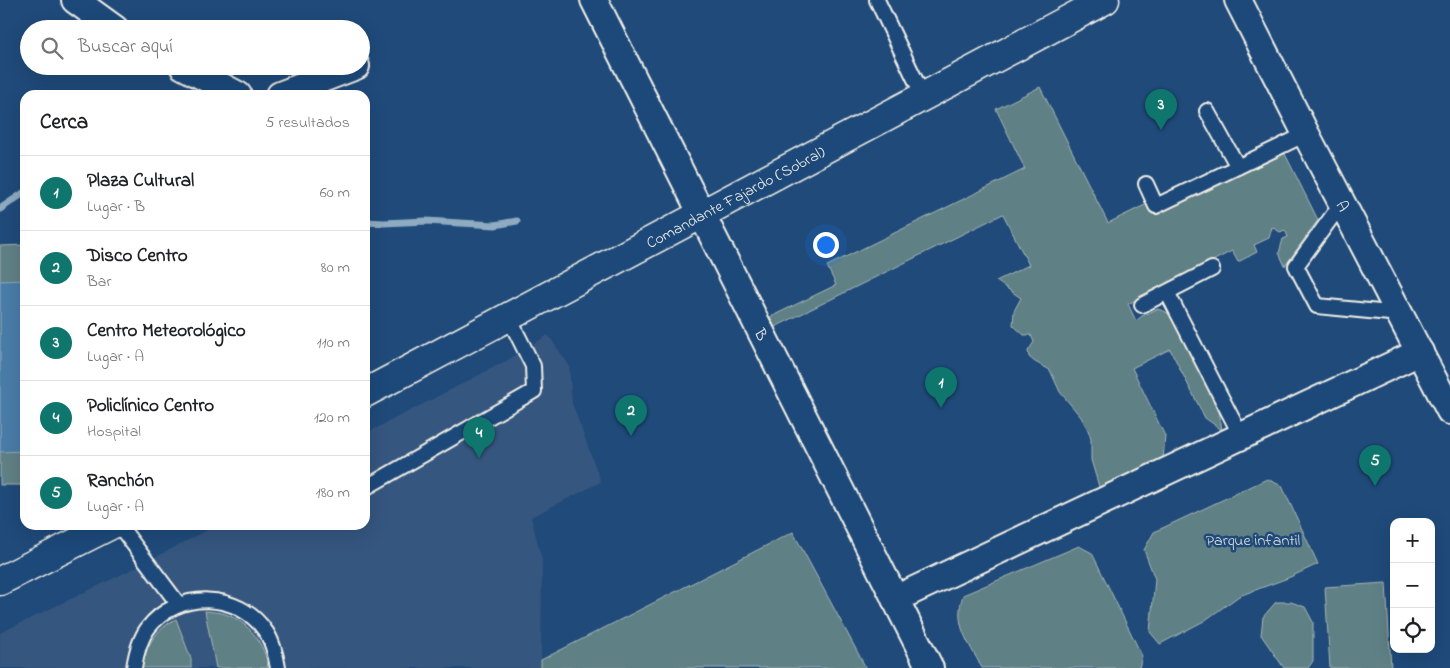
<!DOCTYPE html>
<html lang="es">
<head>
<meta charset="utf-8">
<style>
  :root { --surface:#fff; --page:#f2f2f2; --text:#202124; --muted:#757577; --line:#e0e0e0; --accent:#0f766e }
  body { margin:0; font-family:"Indie Flower",sans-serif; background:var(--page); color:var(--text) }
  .controls { position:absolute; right:15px; bottom:15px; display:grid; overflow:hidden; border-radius:10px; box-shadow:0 5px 20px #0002 }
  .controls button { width:45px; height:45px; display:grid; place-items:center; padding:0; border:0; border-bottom:1px solid var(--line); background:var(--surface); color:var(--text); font:25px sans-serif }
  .you { position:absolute; left:825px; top:244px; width:18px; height:18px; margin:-12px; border:4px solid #fff; border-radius:50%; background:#1a73e8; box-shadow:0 0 0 8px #1a73e833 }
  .badge { display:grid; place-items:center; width:32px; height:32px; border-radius:50%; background:var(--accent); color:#fff; font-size:16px; font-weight:700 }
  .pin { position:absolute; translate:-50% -41px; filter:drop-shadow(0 1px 2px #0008) }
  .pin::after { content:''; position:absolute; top:26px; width:18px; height:15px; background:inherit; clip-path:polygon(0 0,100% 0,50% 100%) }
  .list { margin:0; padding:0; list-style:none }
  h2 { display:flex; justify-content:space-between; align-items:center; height:65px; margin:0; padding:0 20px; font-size:21px }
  h2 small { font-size:16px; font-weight:400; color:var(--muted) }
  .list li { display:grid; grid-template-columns:32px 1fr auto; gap:15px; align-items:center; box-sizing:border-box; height:75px; padding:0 20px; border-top:1px solid var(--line) }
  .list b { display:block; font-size:19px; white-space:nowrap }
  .list p { margin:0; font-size:16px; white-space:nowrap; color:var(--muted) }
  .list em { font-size:16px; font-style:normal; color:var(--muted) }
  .icon { flex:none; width:28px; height:28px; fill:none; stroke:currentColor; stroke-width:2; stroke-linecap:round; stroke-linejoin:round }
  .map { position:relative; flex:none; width:1450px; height:668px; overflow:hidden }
  .search { position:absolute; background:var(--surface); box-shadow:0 5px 20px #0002; left:20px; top:20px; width:350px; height:55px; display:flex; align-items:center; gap:12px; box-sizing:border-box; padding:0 18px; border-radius:28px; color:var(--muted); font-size:19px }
  .panel { position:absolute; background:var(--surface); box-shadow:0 5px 20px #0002; left:20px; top:90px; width:350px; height:440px; border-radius:15px }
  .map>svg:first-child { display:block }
  .built { fill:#36577f }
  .park { fill:#5e8085; stroke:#a9b8b6 }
  .water { fill:#4a7ca7; stroke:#8eabc1 }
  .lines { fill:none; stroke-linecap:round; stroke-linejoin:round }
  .stream { stroke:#8eabc1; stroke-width:7 }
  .lane-casing { stroke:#f4f1e8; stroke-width:18 }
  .street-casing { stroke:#f4f1e8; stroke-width:30 }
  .secondary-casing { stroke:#f4f1e8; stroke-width:31 }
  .lane { stroke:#1f4a7a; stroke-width:14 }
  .street { stroke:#1f4a7a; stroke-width:26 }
  .secondary { stroke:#1f4a7a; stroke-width:28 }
  .labels { text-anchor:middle; stroke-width:5; stroke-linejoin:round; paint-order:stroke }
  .street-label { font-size:16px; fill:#f4f1e8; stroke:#1f4a7a }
  .park-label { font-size:16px; fill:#dee0d9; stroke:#1f4a7a }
</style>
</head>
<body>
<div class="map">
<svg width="1450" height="668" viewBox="0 0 1450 668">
  <rect width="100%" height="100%" fill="#1f4a7a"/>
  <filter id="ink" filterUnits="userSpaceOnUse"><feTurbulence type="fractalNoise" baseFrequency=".02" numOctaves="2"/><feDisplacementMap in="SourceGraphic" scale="10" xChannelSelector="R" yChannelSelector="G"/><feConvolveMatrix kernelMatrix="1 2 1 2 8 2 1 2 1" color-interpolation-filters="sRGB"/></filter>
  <g filter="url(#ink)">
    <path class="built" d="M 548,335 L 569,365 L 572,403 L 601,482 L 531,517 L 542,560 L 541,668 L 0,668 L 0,633 L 137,567 L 217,525 L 365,525 L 365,434 L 506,361 Z"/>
    <path class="park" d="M 1040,87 L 1108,223 L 1278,140 L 1318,220 L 1285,266 L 1279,253 L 1283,239 L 1288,237 L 1285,230 L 1280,232 L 1272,227 L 1269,238 L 1254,245 L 1257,252 L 1238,262 L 1232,251 L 1128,304 L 1136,321 L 1142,316 L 1157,309 L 1164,311 L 1174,317 L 1219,410 L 1222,430 L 1205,418 L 1170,349 L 1132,368 L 1165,436 L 1163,460 L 1100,490 L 1091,460 L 1091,439 L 1088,430 L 1081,417 L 1060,392 L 1050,370 L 1035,362 L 1029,357 L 1028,351 L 1034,342 L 1031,335 L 1024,335 L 1013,325 L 1014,311 L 1021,298 L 996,281 L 1029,265 L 1003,214 L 769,330 L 764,320 L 836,285 L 827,266 L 1025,169 L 996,109 Z
      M 25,245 L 25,485 L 0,485 L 0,246 Z
      M 1267,479 L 1282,486 L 1318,564 L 1288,578 L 1239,596 L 1204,621 L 1160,644 L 1150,632 L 1155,579 L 1144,550 L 1154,532 Z
      M 793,532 L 866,668 L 541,668 L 541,660 Z
      M 1079,546 L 1092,553 L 1142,656 L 1139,668 L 982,668 C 968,641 953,625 963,595 Z
      M 1386,583 L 1391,668 L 1330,668 L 1325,587 Z
      M 1276,602 L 1291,602 L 1305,607 L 1313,622 L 1313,661 L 1308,668 L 1284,668 L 1261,635 L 1263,617 Z
      M 205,611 C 212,612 219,612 225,614 C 249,622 265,644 268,668 L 216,668 Z
      M 176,619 L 191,659 L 191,668 L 142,668 C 145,647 156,629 176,619 Z"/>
    <path class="water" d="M 25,280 L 25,451 L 0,452 L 0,281 Z"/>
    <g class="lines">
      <path class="stream" d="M 0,209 L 25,192
        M 365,222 L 384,223 L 426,221 L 495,225 L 517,221"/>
      <defs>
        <path id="lane" d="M 877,0 L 923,96
          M 1207,111 L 1238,167
          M 1146,184 L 1156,206 L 1306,134
          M 1342,203 L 1296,266 L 1317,306 L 1400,314
          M 1167,292 L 1241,436
          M 1142,305 L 1212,269
          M 365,488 L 534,391 L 533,366 L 509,318
          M 119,525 L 179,605
          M 134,668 C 136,654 139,640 148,628 C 177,590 239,591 266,632 C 273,642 276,656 278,668"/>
        <g id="street">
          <path d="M 75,0 L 115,29"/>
          <path id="s1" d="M 594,0 L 930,668"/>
          <path id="s2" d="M 1238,0 L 1306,134 L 1450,411"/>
          <path d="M 183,66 L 238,95"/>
          <path d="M 280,95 L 356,66"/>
          <path d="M 895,599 L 1420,352"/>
        </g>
        <g id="secondary">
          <path id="s3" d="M 365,393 L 1105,0"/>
          <path d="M 0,581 L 111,525"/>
        </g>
      </defs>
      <use href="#lane" class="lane-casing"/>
      <use href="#street" class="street-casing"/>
      <use href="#secondary" class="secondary-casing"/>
      <use href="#lane" class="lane"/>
      <use href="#street" class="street"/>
      <use href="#secondary" class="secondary"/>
    </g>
  </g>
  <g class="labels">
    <g class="street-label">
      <text dy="6" stroke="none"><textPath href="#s3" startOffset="419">Comandante Fajardo (Sobral)</textPath></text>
      <text dy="6" stroke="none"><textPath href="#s2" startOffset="231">A</textPath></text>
      <text dy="6" stroke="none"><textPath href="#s1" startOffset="374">B</textPath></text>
    </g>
    <g class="park-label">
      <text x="1253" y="545">Parque infantil</text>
    </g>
  </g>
</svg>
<div class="controls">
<button>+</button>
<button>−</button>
<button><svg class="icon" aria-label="locate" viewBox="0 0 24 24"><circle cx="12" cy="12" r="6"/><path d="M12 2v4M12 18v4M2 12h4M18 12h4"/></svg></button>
</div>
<div class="you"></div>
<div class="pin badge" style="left:941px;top:408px">1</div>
<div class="pin badge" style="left:631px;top:436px">2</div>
<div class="pin badge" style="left:1161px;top:130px">3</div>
<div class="pin badge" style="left:479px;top:458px">4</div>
<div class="pin badge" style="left:1375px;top:486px">5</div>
<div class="search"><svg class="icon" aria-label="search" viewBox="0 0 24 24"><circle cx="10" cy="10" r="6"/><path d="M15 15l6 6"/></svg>Buscar aquí</div>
<section class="panel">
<h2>Cerca<small>5 resultados</small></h2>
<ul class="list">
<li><span class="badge">1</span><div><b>Plaza Cultural</b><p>Lugar · B</p></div><em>60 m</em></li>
<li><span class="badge">2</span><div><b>Disco Centro</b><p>Bar</p></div><em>80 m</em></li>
<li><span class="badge">3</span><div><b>Centro Meteorológico</b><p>Lugar · A</p></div><em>110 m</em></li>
<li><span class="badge">4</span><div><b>Policlínico Centro</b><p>Hospital</p></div><em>120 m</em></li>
<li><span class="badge">5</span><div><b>Ranchón</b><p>Lugar · A</p></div><em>180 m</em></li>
</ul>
</section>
</div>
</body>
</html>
